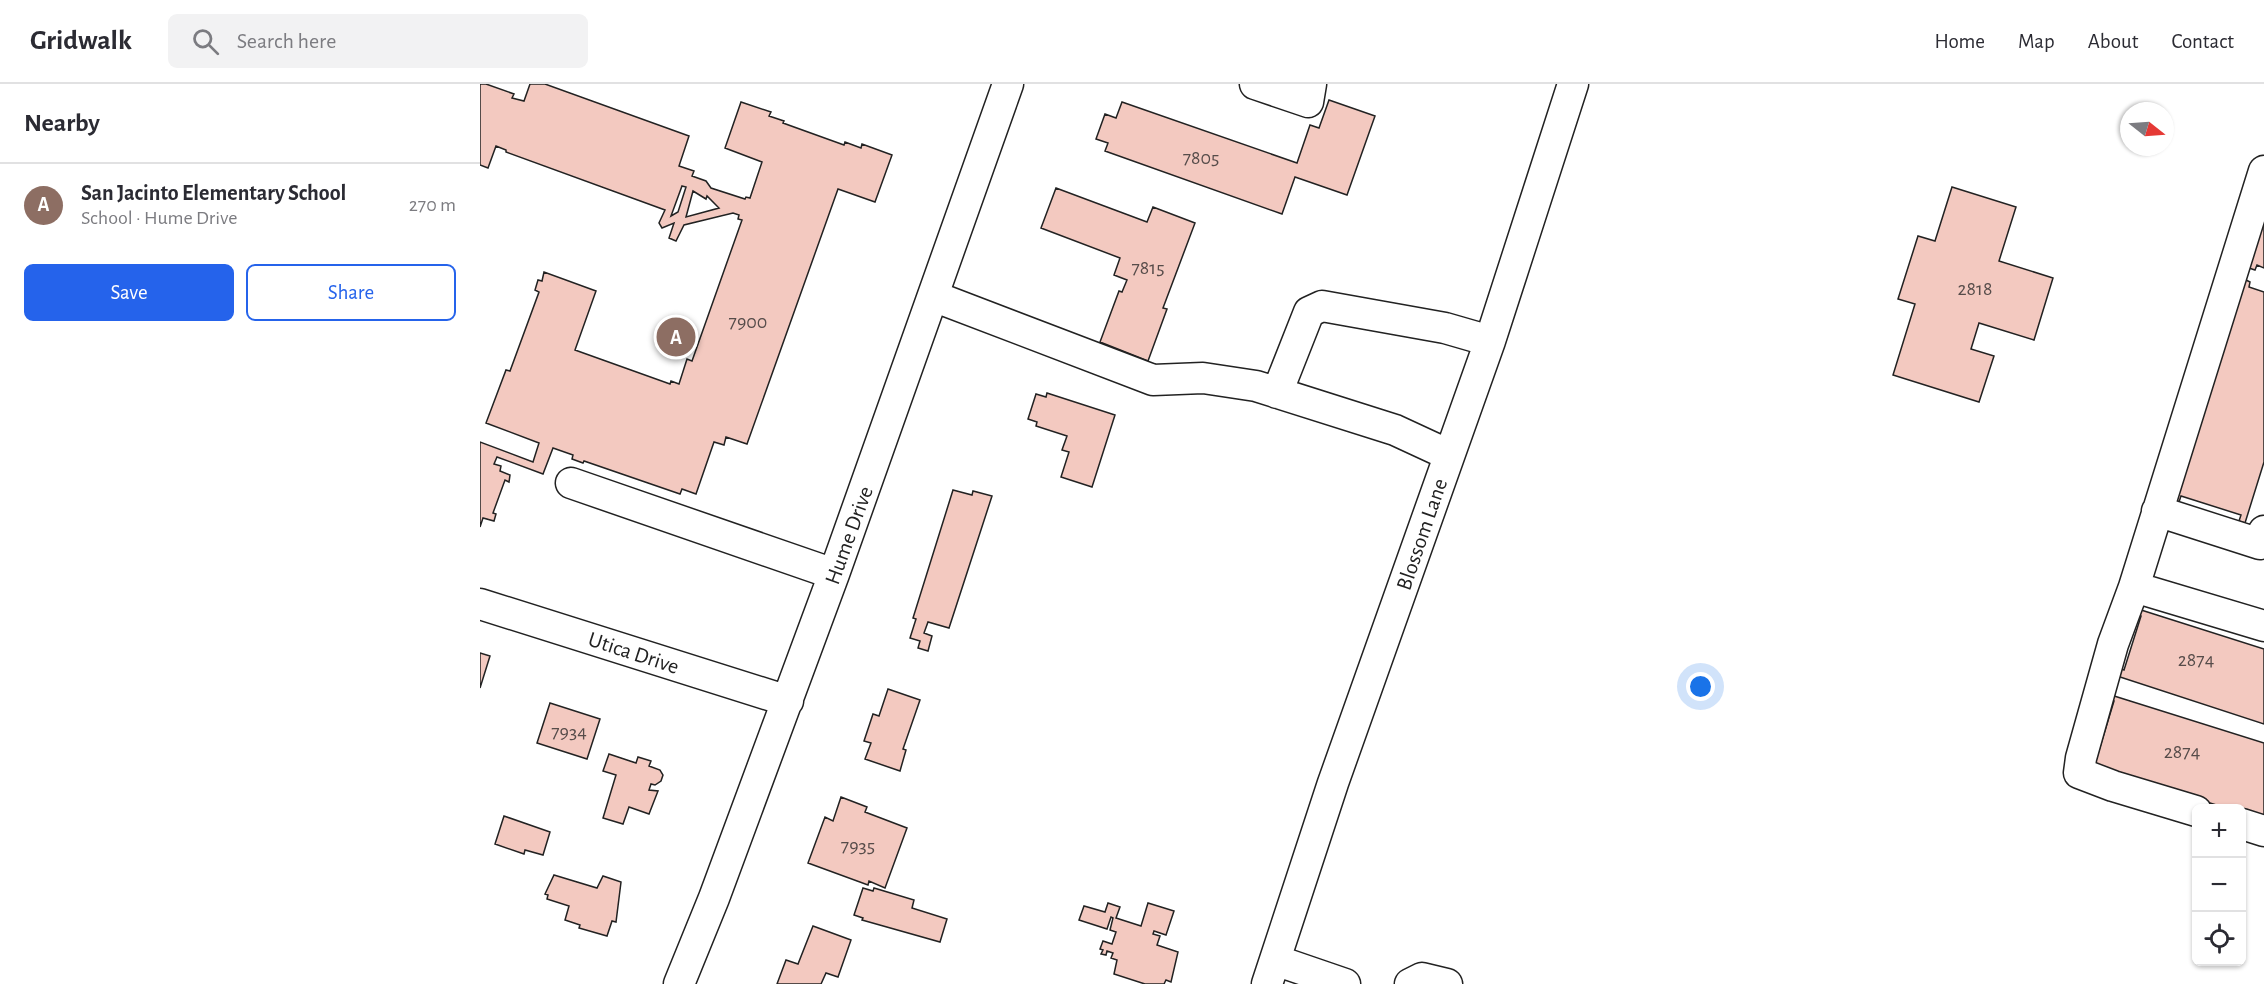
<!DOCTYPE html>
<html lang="en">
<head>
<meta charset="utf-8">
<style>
  :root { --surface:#fff; --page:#f2f2f3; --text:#2b2b33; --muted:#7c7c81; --line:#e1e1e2; --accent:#2563eb }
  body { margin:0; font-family:"Alegreya Sans",sans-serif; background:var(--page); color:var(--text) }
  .controls { position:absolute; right:18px; bottom:18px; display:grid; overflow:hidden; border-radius:9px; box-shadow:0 2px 4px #0004 }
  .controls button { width:54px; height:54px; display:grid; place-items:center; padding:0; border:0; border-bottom:2px solid var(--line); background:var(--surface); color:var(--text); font:30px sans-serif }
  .compass { position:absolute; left:1640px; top:18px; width:54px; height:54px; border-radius:50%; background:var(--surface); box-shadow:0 2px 4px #0004; rotate:107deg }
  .you { position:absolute; left:1221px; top:603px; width:21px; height:21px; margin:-15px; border:4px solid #fff; border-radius:50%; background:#1a73e8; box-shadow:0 0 0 9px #1a73e833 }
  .badge { display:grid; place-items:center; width:39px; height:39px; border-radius:50%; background:var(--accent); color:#fff; font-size:20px; font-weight:700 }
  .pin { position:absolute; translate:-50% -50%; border:3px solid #fff; box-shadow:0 2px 6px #0006 }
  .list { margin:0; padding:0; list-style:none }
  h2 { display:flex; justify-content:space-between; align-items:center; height:78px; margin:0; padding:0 24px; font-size:26px }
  h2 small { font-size:20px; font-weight:400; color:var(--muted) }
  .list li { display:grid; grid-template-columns:39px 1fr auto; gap:18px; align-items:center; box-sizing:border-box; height:84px; padding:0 24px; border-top:2px solid var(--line) }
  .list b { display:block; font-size:22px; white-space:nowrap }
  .list p { margin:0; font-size:20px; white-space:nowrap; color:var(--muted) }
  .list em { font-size:20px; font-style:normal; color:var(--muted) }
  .actions { display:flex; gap:12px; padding:18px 24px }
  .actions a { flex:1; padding:14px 0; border:2px solid var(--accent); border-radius:9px; text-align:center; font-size:21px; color:var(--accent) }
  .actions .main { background:var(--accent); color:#fff }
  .icon { flex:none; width:33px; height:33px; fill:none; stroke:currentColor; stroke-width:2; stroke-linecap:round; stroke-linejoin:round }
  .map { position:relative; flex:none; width:1784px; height:900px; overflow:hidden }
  header { display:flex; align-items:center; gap:36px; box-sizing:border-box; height:84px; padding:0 30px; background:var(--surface); border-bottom:2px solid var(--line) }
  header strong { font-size:28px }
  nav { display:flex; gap:33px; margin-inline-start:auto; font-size:21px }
  .search { width:420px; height:54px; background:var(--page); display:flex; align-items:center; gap:15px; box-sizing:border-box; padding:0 21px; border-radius:9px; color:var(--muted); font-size:22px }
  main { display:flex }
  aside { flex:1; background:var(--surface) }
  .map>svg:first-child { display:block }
  .building { fill:#f3c9c0; stroke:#222; stroke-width:1.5; fill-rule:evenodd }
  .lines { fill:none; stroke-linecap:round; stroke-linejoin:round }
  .minor-casing { stroke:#222; stroke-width:33 }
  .minor { stroke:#fff; stroke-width:30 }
  .labels { text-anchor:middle; stroke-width:4.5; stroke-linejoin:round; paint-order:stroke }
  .number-label { font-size:20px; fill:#564c4a }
  .street-label { font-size:22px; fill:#222; stroke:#fff }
</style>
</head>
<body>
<header>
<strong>Gridwalk</strong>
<div class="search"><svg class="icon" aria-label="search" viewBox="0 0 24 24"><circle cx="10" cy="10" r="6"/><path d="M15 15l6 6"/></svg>Search here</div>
<nav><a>Home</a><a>Map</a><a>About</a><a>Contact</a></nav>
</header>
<main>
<aside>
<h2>Nearby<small></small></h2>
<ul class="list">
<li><span class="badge" style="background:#8d6e63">A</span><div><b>San Jacinto Elementary School</b><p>School · Hume Drive</p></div><em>270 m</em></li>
</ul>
<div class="actions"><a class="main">Save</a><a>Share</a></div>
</aside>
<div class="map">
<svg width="1784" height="900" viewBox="0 0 1784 900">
  <rect width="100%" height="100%" fill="#fff"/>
  <path class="building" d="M 0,0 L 6,0 L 34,10 L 32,14 L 44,17 L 50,0 L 65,0 L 209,52 L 199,82 L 214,87 L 212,92 L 226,97 L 231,104 L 265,115 L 266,113 L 270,114 L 282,78 L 245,64 L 261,18 L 291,28 L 289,32 L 304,37 L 303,39 L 364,61 L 365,58 L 381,64 L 382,60 L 412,71 L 395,118 L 358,105 L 267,360 L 246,353 L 244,361 L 234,358 L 216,410 L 202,405 L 200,410 L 104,377 L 103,379 L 92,375 L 93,371 L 73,364 L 63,390 L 17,373 L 14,380 L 21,382 L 20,387 L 30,391 L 29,398 L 25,396 L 13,429 L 16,430 L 14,437 L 3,434 L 0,443 L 0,358 L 53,378 L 59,359 L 6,339 L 26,286 L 30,287 L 59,208 L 55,206 L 58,196 L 62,197 L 64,188 L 116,207 L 95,266 L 190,300 L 191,297 L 199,300 L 207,275 L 212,277 L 262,136 L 258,135 L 259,131 L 253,129 L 204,141 L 196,157 L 189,154 L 194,139 L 182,144 L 179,139 L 185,126 L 26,68 L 26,66 L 16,62 L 8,84 L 0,81 ZM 202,102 L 206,103 L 198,128 L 191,132 ZM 213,107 L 226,115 L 227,112 L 239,124 L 206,133 Z
    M 849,16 L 895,32 L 867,111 L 815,93 L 802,130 L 625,67 L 628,59 L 616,55 L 625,30 L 636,34 L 642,18 L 817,79 L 830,41 L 839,44 Z
    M 1472,103 L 1536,123 L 1519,177 L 1573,194 L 1554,256 L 1499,239 L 1491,265 L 1514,272 L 1499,318 L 1413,291 L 1435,220 L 1418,215 L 1438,152 L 1455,157 Z
    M 576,104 L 667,138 L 673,123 L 715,139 L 683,224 L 687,225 L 668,277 L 620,258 L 639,207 L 642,208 L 647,196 L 634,191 L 640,174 L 561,144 Z
    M 1784,135 L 1784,184 L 1777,181 L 1775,186 L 1769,184 Z
    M 1764,195 L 1770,198 L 1769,203 L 1784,208 L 1784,378 L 1765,439 L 1759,437 L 1761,431 L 1701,412 L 1699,418 L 1694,416 Z
    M 567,309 L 635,331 L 612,403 L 581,393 L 589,368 L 582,366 L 587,352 L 556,342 L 557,338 L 548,335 L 556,310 L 566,313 Z
    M 473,406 L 492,411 L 493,407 L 512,412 L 469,544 L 448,538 L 444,549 L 452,552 L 448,567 L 438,564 L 440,557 L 430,554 L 436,535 L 433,534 Z
    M 1658,525 L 1784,565 L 1784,640 L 1637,592 L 1639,584 L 1644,586 L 1661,532 L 1656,531 Z
    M 0,569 L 10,572 L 0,604 Z
    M 408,605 L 440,616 L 423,665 L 426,666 L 420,687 L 385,675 L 391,659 L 384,657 L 393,630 L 399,632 Z
    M 1631,611 L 1784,659 L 1784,737 L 1762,729 L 1762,724 L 1746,724 L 1608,681 L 1610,674 L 1616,676 L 1634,617 L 1630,616 Z
    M 70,619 L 120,635 L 107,675 L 57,659 Z
    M 129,670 L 156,679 L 158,673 L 171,677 L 169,682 L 180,686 L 183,691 L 181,697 L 175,701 L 171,700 L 169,706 L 178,707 L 169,730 L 149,723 L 143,740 L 123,734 L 136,691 L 123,687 Z
    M 361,713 L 387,723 L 385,728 L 427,744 L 405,804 L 389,797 L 388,801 L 328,779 L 345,733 L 353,737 Z
    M 24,732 L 70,748 L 63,771 L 45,766 L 44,770 L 15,760 Z
    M 74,791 L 117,804 L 123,792 L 141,798 L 136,838 L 132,837 L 127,852 L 99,844 L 100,841 L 85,836 L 89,822 L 67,815 L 68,811 L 65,810 Z
    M 383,804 L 393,807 L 394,804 L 434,816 L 432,824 L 467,835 L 460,858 L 382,836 L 383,834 L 374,831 Z
    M 628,819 L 640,823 L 636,834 L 661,842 L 668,819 L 694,827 L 686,851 L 674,847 L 673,850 L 680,852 L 677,861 L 698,868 L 691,898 L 686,896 L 684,900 L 665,900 L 634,890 L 637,876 L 631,874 L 633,869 L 627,867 L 626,871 L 621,870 L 623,866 L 620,865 L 623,857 L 632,860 L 636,848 L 630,846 L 633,834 L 631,833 L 627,845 L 599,836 L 604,822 L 625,828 Z
    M 333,842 L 371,856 L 358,893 L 346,889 L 341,900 L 297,900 L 306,876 L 318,880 Z"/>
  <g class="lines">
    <defs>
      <path id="minor" d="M 775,0 L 828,18 L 831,0
        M 453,212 L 673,296 L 723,294 L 776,302 L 915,346 L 969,371
        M 797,309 L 829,228 L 842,222 L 965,244 L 1010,257
        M 91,399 L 354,490
        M 1677,427 L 1780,460 L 1784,447
        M 1654,503 L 1784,542
        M 0,520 L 308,617
        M 1716,727 L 1633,702 L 1599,689 L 1601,674 L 1633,560 L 1654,503 L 1784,87
        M 1762,740 L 1784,747
        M 795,876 L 865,900
        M 199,900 L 234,814 L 354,490 L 528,0
        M 787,900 L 853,699 L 1010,257 L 1093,0
        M 930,900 L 942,894 L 967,900"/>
    </defs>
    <use href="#minor" class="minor-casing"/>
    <use href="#minor" class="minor"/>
  </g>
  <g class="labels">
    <g class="number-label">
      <text x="721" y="80">7805</text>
      <text x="668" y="190">7815</text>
      <text x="1495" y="211">2818</text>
      <text x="268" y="244">7900</text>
      <text x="1716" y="582">2874</text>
      <text x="89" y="654">7934</text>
      <text x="1702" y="674">2874</text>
      <text x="378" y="768">7935</text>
    </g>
    <g class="street-label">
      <text transform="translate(941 450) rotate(-71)" y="8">Blossom Lane</text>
      <text transform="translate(368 451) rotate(-70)" y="8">Hume Drive</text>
      <text transform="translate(154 568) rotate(18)" y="8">Utica Drive</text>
    </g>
  </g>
</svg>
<div class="controls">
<button>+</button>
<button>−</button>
<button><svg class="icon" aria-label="locate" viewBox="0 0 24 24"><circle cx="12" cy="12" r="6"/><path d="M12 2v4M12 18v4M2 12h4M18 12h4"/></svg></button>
</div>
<svg class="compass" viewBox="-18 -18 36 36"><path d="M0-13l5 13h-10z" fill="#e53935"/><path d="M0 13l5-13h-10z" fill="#7c7c81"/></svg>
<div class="you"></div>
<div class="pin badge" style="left:196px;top:253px;background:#8d6e63">A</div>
</div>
</main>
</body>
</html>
